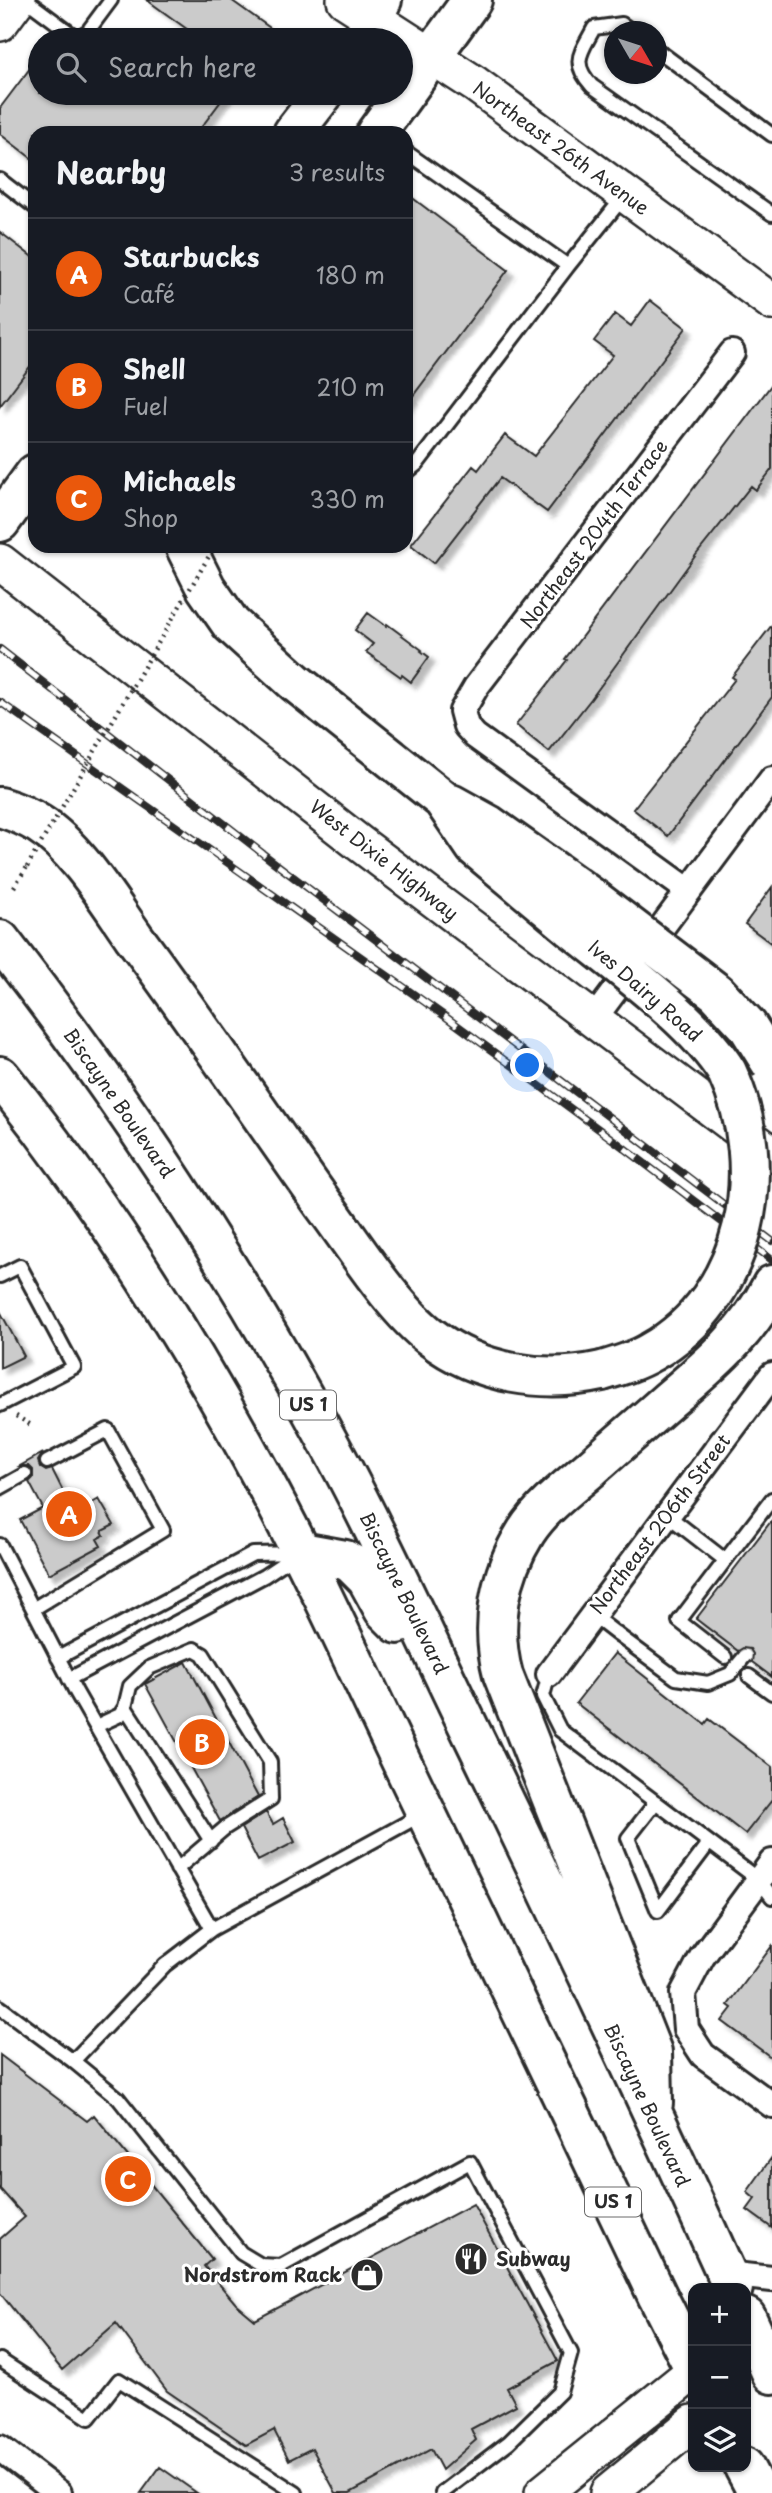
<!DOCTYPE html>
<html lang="en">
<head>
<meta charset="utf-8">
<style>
  :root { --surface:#171b24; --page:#242831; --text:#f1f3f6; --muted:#9ea1a6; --line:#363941; --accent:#ea580c }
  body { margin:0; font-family:"Playpen Sans",sans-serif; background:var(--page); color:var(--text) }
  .controls { position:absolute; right:21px; bottom:21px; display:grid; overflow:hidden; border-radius:14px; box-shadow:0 2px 5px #0004 }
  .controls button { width:63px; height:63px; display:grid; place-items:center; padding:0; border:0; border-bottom:2px solid var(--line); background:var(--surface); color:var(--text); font:35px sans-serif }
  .compass { position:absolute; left:604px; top:21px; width:63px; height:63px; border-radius:50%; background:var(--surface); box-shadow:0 2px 5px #0004; rotate:129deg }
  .you { position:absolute; left:528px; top:1066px; width:24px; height:24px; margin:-18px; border:5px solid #fff; border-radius:50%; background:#1a73e8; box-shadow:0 0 0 10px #1a73e833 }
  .badge { display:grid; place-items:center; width:46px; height:46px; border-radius:50%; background:var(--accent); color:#fff; font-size:23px; font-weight:700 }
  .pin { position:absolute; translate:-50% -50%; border:4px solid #fff; box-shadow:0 2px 7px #0006 }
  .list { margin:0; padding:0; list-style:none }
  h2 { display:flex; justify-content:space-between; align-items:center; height:91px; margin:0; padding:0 28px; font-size:30px }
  h2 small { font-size:23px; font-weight:400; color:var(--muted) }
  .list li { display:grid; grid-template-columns:46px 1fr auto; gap:21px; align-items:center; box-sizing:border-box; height:112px; padding:0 28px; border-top:2px solid var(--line) }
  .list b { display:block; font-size:26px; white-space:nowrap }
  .list p { margin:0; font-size:23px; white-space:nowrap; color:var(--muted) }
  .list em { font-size:23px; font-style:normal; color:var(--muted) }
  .icon { flex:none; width:38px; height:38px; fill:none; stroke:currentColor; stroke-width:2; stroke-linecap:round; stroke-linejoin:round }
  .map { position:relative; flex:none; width:772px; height:2493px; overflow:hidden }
  .search { position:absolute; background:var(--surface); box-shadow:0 2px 5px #0004; left:28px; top:28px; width:385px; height:77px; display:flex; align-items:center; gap:18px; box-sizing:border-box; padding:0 24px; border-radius:38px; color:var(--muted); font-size:26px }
  .panel { position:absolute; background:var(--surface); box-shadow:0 2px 5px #0004; left:28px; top:126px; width:385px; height:427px; border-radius:21px }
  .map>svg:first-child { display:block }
  .building { fill:#cbcbcb; stroke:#2b2b2b; stroke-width:2; filter:url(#shadow) }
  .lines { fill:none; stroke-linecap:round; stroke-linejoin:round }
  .lane-casing { stroke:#2b2b2b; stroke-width:18 }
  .street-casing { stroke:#2b2b2b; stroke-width:30 }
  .secondary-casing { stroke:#2b2b2b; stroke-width:40 }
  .primary-casing { stroke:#2b2b2b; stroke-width:44 }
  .path { stroke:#2b2b2b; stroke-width:4.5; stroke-dasharray:2 5; stroke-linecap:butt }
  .lane { stroke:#fff; stroke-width:12 }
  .street { stroke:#fff; stroke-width:24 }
  .secondary { stroke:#fff; stroke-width:35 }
  .primary { stroke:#fff; stroke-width:38 }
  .rail-casing { stroke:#2b2b2b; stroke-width:8 }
  .rail { stroke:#fff; stroke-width:5; stroke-dasharray:16; stroke-linecap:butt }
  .lane-bridge-casing { stroke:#2b2b2b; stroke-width:18; stroke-linecap:butt }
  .primary-bridge-casing { stroke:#2b2b2b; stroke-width:44; stroke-linecap:butt }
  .path-bridge { stroke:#2b2b2b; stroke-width:4.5; stroke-dasharray:2 5; stroke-linecap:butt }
  .lane-bridge { stroke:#fff; stroke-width:12 }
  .primary-bridge { stroke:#fff; stroke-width:38 }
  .labels { text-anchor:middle; stroke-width:6; stroke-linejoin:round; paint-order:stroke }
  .shield { fill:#fff; stroke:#6b6b6b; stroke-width:2 }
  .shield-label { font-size:18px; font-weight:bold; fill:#2b2b2b }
  .street-label { font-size:19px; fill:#2b2b2b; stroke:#fff }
  .poi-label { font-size:19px; font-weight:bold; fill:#2b2b2b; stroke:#fff; text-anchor:start }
</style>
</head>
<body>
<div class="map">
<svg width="772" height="2493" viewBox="0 0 772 2493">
  <defs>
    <filter id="shadow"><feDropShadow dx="6" dy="6" stdDeviation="2" flood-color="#0004"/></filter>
  </defs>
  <rect width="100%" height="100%" fill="#fff"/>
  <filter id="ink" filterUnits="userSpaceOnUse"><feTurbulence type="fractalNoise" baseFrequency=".0143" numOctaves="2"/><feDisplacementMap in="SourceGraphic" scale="14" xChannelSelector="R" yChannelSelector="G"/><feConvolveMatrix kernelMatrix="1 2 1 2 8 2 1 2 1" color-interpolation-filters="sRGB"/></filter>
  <g filter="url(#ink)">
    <path class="building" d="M 147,0 L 231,0 L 287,40 L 202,40 Z
      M 40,55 L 40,93 L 227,93 L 197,133 L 35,133 L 35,161 L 0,134 L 0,108 Z
      M 406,193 L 508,270 L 406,405 Z
      M 0,232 L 35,259 L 35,360 L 0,406 Z
      M 650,300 L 686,328 L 547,512 L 500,478 L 434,563 L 411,545 L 473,466 L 478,470 L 505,435 L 534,456 L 613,355 L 594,341 L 615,314 L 631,326 Z
      M 772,384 L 772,469 L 756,490 L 751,486 L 696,555 L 591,699 L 549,752 L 516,725 L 567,660 L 565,659 Z
      M 368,613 L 386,626 L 387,624 L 422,650 L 421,651 L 429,657 L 411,682 L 402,675 L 401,677 L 366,652 L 373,644 L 355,630 Z
      M 772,625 L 772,697 L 668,836 L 633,809 L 735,679 L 732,677 Z
      M 772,887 L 772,944 L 745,924 Z
      M 0,1311 L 24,1356 L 0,1368 Z
      M 43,1453 L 38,1461 L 40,1467 L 46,1471 L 52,1469 L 65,1495 L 70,1493 L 76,1503 L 83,1499 L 87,1506 L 99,1499 L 114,1525 L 102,1531 L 104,1535 L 97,1539 L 101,1546 L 49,1574 L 20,1520 L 43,1508 L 29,1482 L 33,1478 L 33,1470 L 29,1466 L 20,1466 Z
      M 772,1520 L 772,1677 L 752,1662 L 753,1654 L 750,1649 L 743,1648 L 738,1651 L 696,1619 Z
      M 615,1653 L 705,1724 L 709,1719 L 772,1767 L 772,1800 L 745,1834 L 576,1703 Z
      M 186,1662 L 258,1797 L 220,1821 L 145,1684 Z
      M 266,1812 L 273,1824 L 283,1818 L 295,1842 L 258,1861 L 241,1828 Z
      M 772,1946 L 772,2058 L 722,2021 L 732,2008 L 728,2005 Z
      M 0,2055 L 87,2121 L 94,2115 L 212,2259 L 204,2266 L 236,2304 L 255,2320 L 473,2204 L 558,2361 L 507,2388 L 516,2405 L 471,2429 L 476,2440 L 442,2470 L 431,2449 L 350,2493 L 336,2493 L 312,2448 L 289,2460 L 274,2430 L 246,2445 L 167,2391 L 116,2323 L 62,2370 L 0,2293 L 0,2239 L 25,2217 L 0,2189 Z
      M 772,2157 L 772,2228 L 747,2210 L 755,2199 L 747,2192 Z
      M 160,2467 L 197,2493 L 141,2493 Z"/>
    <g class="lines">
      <defs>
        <path id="lane" d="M 26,0 L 77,38 L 88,31 L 111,0
          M 633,32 L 622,24 L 594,28 C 581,53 570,62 592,86 L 772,214
          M 656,49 L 772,135
          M 406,152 L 568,266
          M 0,180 L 35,207
          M 406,473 L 417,464 L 568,266 L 625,195
          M 0,1276 L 20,1266 L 74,1367 L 0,1405
          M 0,1488 L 25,1474
          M 667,1515 L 725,1560
          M 0,1545 L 76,1692 L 212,1929
          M 33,1609 L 163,1530 L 108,1430 L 47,1462
          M 592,1615 L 618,1635
          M 725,1657 L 679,1621 L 772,1499
          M 58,1658 L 253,1554 L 297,1553
          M 549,1674 L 543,1696 L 560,1730 L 759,1880 L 772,1897
          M 749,1676 L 772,1693
          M 69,1679 L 264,1576 L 297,1554
          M 125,1707 L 211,1841
          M 96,1726 L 120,1715 L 125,1707 L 130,1686 L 149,1668 L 194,1649 L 203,1654 L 270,1762 L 271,1799 L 225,1828 L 177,1869
          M 656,1802 L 628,1838 L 658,1911 L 709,1843
          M 0,2007 L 73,2061 L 118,2098 L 241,2253 L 261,2265 L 281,2266 L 470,2162 L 571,2353 L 560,2392 L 509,2442 L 442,2493
          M 73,2061 L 165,1965 L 212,1929 L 421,1815
          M 0,2360 L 89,2418 L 119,2380 L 296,2493"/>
        <path id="street" d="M 689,891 L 475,736 L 466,726 L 462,711 L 476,687 L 732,353
          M 593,1020 L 772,779
          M 549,1674 L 772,1375
          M 772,1862 L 702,1957 L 683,1993 L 686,2029 L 703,2055 L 772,2105
          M 726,2274 L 772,2279
          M 0,2448 L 59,2493"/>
        <path id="secondary" d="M 345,0 L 475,84 L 772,302
          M 0,23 L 17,0
          M 0,562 L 359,843 L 772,1154
          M 543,2493 L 693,2372
          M 608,2493 L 693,2423"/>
        <path id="primary" d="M 362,40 L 382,0
          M 293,133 L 324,93
          M 376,133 L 472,0
          M 0,522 L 35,474
          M 185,546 L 206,588 L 231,624 L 295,682 L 443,800 L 475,847 L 572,928
          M 451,804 L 489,825 L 595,900
          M 0,807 C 13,811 28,817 39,824 C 77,848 108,900 134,937 C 199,1025 261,1116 324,1205 C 354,1245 392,1307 431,1337 C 479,1374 543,1384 602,1371
          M 0,940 C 127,1103 240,1276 337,1458 C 387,1551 430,1648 476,1742 C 564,1923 650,2105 733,2288
          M 0,1076 C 101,1202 187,1337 263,1479 C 314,1573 358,1671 404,1767 C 489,1944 574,2120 658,2297 L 693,2366
          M 301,1552 L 345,1560 L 352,1564 L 367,1579 L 384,1610 L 398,1624
          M 653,2103 L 652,2052 L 503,1675 C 490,1626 499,1575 526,1532 C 542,1507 568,1488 590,1469 C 617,1445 644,1422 670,1399 C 710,1365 749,1332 772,1285
          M 746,2317 L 772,2374
          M 744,2467 L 758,2493"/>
      </defs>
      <use href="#lane" class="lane-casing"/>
      <use href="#street" class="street-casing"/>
      <use href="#secondary" class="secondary-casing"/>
      <use href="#primary" class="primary-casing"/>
      <path class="path" d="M 14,887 L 27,867
        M 16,1416 L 31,1425"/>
      <use href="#lane" class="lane"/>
      <use href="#street" class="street"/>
      <use href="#secondary" class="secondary"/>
      <use href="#primary" class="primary"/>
      <defs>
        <path id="rail" d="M 0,649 L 271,860 L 772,1241
          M 0,702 L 446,1017 L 619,1144 L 772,1260"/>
      </defs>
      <use href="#rail" class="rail-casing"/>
      <use href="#rail" class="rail"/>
      <defs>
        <path id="lane-bridge" d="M 618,1635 L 676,1678 L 708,1683 L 730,1674 L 745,1656"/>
        <path id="primary-bridge" d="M 595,900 L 717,993 L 747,1025 L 772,1065
          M 572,928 C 620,967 695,1020 727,1072 C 772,1169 748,1297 651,1352 C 636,1361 619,1366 602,1371"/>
      </defs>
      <use href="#lane-bridge" class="lane-bridge-casing"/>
      <use href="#primary-bridge" class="primary-bridge-casing"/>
      <path class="path-bridge" d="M 27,867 L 215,546"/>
      <use href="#lane-bridge" class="lane-bridge"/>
      <use href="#primary-bridge" class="primary-bridge"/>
    </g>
  </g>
  <defs>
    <symbol id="restaurant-disc" viewBox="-11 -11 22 22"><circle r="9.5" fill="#2b2b2b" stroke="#fff"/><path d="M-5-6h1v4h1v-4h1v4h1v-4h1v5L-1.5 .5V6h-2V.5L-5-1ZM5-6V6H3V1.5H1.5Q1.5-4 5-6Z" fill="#fff"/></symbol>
    <symbol id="shop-disc" viewBox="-11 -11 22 22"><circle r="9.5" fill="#2b2b2b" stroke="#fff"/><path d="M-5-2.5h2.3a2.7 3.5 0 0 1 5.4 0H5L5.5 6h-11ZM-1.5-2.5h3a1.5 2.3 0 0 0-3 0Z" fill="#fff"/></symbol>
  </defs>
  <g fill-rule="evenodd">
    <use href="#restaurant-disc" x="452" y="2240" width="38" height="38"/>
    <use href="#shop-disc" x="348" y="2256" width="38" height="38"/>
  </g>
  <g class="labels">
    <g class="shield">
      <rect x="280" y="1390.5" width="56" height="29" rx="5"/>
      <rect x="585" y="2187.5" width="56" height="29" rx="5"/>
    </g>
    <g class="shield-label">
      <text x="308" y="1411">US 1</text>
      <text x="613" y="2208">US 1</text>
    </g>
    <g class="street-label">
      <text transform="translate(561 148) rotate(36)" y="7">Northeast 26th Avenue</text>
      <text transform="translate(594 534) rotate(-53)" y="7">Northeast 204th Terrace</text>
      <text transform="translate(384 860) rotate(38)" y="7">West Dixie Highway</text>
      <text transform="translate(645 991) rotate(41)" y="7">Ives Dairy Road</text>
      <text transform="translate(119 1103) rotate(55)" y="7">Biscayne Boulevard</text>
      <text transform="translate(660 1524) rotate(-53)" y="7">Northeast 206th Street</text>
      <text transform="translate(404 1593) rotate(64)" y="7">Biscayne Boulevard</text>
      <text transform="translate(647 2105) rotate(65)" y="7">Biscayne Boulevard</text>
    </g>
    <g class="poi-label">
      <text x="496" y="2266">Subway</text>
      <text x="342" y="2282" text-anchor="end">Nordstrom Rack</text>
    </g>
  </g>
</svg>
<div class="controls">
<button>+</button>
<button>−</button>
<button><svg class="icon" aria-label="layers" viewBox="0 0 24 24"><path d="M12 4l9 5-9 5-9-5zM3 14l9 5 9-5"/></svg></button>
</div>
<svg class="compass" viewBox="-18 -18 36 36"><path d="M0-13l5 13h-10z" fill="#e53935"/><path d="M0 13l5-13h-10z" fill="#9ea1a6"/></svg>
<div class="you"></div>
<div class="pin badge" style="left:69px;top:1514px">A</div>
<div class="pin badge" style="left:202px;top:1742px">B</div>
<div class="pin badge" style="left:128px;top:2179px">C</div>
<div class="search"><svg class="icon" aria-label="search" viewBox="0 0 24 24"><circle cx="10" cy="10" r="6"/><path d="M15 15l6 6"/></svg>Search here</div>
<section class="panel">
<h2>Nearby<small>3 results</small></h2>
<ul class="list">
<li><span class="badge">A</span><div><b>Starbucks</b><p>Café</p></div><em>180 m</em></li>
<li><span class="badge">B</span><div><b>Shell</b><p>Fuel</p></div><em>210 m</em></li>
<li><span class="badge">C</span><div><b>Michaels</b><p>Shop</p></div><em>330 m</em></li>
</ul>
</section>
</div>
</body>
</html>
